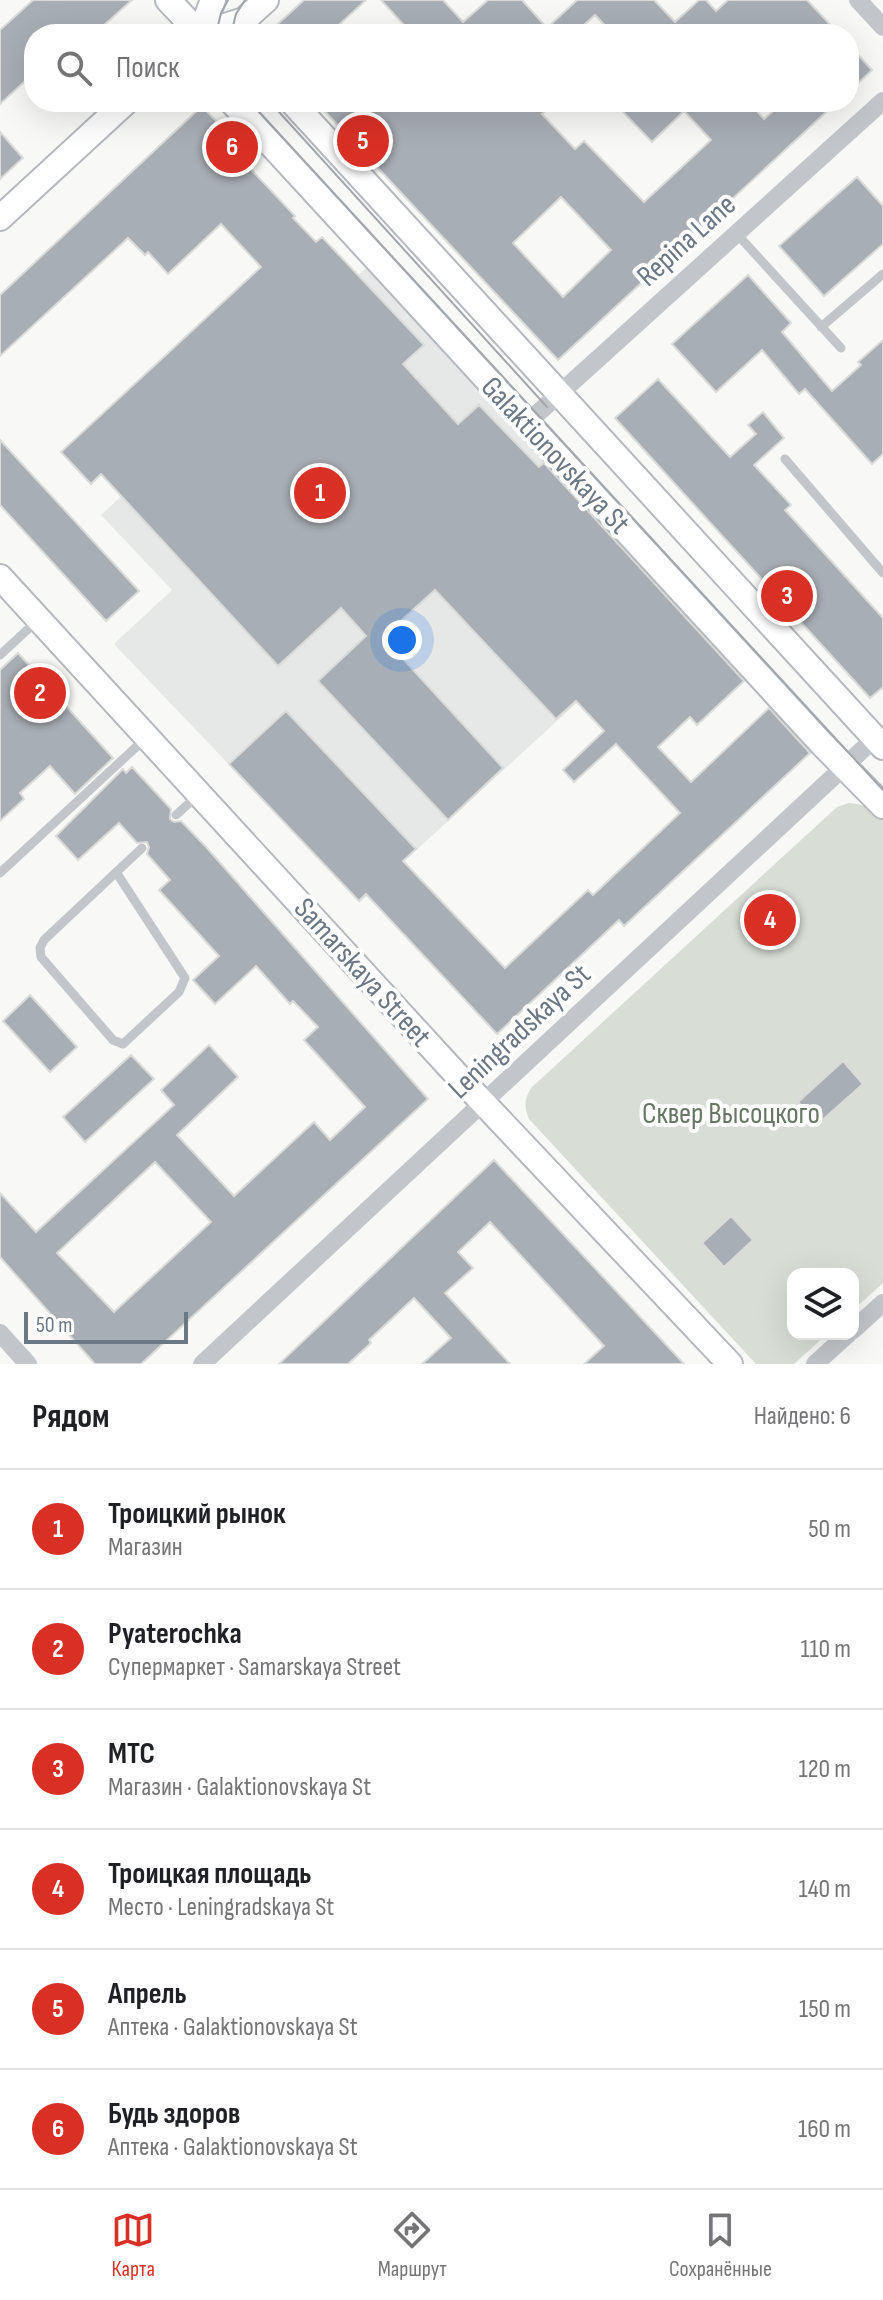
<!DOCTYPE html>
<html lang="ru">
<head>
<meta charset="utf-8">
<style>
  :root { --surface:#fff; --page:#f6f6f6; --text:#202124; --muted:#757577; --line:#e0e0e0; --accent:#d93025 }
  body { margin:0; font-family:"Sofia Sans Condensed",sans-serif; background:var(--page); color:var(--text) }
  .controls { position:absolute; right:24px; bottom:24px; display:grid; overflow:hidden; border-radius:16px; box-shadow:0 8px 32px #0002 }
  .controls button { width:72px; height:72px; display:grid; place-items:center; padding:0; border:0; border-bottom:2px solid var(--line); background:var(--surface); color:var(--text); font:40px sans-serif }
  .scale { position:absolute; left:24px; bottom:20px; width:164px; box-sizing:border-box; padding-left:8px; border:4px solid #6a7785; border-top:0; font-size:22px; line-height:28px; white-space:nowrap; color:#6a7785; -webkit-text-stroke:6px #fff; paint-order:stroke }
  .you { position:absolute; left:402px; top:640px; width:28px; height:28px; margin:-20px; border:6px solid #fff; border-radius:50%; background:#1a73e8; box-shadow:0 0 0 12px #1a73e833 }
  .badge { display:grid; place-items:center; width:52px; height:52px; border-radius:50%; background:var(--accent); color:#fff; font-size:26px; font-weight:700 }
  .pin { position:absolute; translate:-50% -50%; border:4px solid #fff; box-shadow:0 2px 8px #0006 }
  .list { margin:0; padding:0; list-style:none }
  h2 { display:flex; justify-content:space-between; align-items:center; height:104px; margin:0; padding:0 32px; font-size:34px }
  h2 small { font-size:26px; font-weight:400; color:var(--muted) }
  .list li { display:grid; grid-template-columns:52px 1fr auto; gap:24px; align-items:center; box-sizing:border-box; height:120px; padding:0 32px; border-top:2px solid var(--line) }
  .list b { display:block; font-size:30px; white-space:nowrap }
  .list p { margin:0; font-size:26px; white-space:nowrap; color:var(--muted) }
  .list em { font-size:26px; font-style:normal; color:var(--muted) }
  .icon { flex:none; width:44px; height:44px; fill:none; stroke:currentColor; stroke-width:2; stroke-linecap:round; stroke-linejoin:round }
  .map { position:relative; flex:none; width:883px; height:1364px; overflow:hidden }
  .search { position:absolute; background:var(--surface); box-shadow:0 8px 32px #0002; left:24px; right:24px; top:24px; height:88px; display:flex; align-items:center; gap:20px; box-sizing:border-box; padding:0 28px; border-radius:32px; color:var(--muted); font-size:30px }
  .sheet { height:824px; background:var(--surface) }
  nav { display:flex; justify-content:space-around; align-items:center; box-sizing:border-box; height:112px; border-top:2px solid var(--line); background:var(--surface); font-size:22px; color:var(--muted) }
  nav a { display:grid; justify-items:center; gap:4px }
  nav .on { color:var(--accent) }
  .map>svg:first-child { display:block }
  .built { fill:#e6e7e7 }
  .green { fill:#d8ddd6 }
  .building { fill:#a8aeb5; stroke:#dadad8; stroke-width:2; fill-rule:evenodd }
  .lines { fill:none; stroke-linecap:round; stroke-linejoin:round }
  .secondary-casing { stroke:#b5b9be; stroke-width:28 }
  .service { stroke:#c2c5c9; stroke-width:9 }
  .minor { stroke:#c2c5c9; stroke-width:18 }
  .secondary { stroke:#fff; stroke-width:24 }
  .tram { stroke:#a2a7ad; stroke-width:2 }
  .labels { text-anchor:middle; stroke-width:8; stroke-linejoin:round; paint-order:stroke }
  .street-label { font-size:30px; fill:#6a7785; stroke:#fff }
  .park-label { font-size:30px; fill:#667764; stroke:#fff }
</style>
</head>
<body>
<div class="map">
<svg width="883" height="1364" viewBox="0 0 883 1364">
  <rect width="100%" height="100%" fill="#f8f8f6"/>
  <path class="built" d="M 367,267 L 682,606 L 360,902 L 114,644 L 172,590 L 101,515 Z"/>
  <path class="green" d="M 849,803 C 864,804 873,809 883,820 L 883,1283 L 853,1310 L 853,1274 L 793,1274 L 793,1334 L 827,1334 L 794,1364 L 756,1364 L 529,1119 C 524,1107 524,1100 531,1088 L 837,807 Z"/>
  <path class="building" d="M 33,0 L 132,0 L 94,34 L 34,34 L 34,73 L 0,104 L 0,30 Z
    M 304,0 L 366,0 L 329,34 L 267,34 Z
    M 381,0 L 443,0 L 463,22 L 488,0 L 522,0 L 547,28 L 577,0 L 654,0 L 675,22 L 699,0 L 706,0 L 716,11 L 728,0 L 807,0 L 839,34 L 613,34 L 595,15 L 574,34 L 412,34 Z
    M 849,45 L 872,70 L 849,92 Z
    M 316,102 L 513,102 L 520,110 L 529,102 L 555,102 L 542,114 L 575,149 L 584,141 L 644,202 L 711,140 L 684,111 L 652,142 L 623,112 L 633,102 L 749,102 L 764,119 L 783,102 L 837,102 L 558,360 ZM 561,197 L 611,250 L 563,297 L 513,243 Z
    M 202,106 L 250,157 L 244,162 L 295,216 L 293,218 L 316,242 L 322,237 L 424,345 L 403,364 L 458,424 L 479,405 L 539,467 L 544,463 L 744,681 L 697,725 L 690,717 L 658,747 L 691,782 L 769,708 L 810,753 L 624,926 L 619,920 L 497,1034 L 366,894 L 359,901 L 229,764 L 286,711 L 416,849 L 403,861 L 505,968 L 588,890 L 593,895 L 680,813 L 616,744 L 574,782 L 563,770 L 604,731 L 576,701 L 556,719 L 435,590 L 383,637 L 503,768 L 448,820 L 318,681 L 366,636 L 341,608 L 278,666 L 101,474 L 91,484 L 61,452 L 261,267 L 221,224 L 168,274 L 148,252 L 145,255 L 128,238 L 0,356 L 0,295 Z
    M 0,132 L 23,158 L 0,179 Z
    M 857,177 L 883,206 L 883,244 L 824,296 L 779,246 Z
    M 748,275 L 791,323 L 782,332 L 832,391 L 861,365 L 858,362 L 883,340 L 883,454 L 872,464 L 805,389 L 799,394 L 762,350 L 716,392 L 672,344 Z
    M 658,379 L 730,457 L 756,434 L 748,425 L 763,412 L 784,438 L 754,465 L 791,505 L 785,510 L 883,618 L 883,687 L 870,698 L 615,418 Z
    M 0,440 L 139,591 L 106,621 L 0,505 Z
    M 18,653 L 113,758 L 75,794 L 50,766 L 20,793 L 24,799 L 0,821 L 0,670 Z
    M 132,767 L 171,809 L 170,819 L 174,822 L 181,821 L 207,848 L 428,1099 L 141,1364 L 95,1364 L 0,1257 L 0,1193 L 36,1232 L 174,1105 L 161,1090 L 209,1045 L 238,1077 L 177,1135 L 234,1196 L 314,1122 L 330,1140 L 365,1107 L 304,1040 L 318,1027 L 293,1001 L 290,1004 L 256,966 L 215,1004 L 193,980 L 219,956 L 159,890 L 170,880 L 147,854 L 149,847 L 147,842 L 137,843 L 119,823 L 78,860 L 56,836 L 123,769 L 126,773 ZM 155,1162 L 211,1222 L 114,1312 L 57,1253 Z
    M 30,995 L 77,1047 L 50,1072 L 3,1021 Z
    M 131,1055 L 154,1079 L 85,1142 L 63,1117 Z
    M 843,1061 L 863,1084 L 818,1124 L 798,1102 Z
    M 494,1160 L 684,1364 L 584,1364 L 604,1346 L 490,1222 L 458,1252 L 473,1268 L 445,1293 L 510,1364 L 422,1364 L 451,1338 L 414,1298 L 369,1340 L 371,1343 L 348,1364 L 279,1364 Z
    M 731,1216 L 753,1240 L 724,1267 L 702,1243 Z"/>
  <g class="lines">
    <defs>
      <path id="secondary" d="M 168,0 L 200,34
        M 200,34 L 244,20 L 266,0
        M 200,34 L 213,0
        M 232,102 L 822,744 L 883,806
        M 292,102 L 883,747
        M 0,218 L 126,102
        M 0,577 L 456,1074 L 730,1364"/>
    </defs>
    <use href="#secondary" class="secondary-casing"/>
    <path class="service" d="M 736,233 L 841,348
      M 821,327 L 883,274
      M 785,459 L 883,573
      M 0,655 L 39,619
      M 176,815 L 197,796
      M 116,872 L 185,978 L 179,992 L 123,1044 L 113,1040 L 41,957 L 40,948 L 44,940 L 142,848
      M 0,873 L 147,737"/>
    <path class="minor" d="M 858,0 L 883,27
      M 527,423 L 883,101
      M 853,1330 L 883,1303
      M 0,1333 L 28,1364
      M 202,1364 L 875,738
      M 815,1364 L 848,1334"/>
    <use href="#secondary" class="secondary"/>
    <path class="tram" d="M 216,34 L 221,13 L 228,0
      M 231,34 L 236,14 L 245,0
      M 250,102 L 883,790
      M 270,102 L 547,407"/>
  </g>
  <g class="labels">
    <g class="street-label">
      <text transform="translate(686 240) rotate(-42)" y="10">Repina Lane</text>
      <text transform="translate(556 455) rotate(47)" y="10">Galaktionovskaya St</text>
      <text transform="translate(363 972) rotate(48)" y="10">Samarskaya Street</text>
      <text transform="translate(519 1031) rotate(-43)" y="10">Leningradskaya St</text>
    </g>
    <g class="park-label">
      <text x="731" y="1123">Сквер Высоцкого</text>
    </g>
  </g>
</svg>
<div class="controls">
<button><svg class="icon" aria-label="layers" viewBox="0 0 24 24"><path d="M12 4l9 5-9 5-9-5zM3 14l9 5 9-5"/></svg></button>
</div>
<div class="scale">50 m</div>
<div class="you"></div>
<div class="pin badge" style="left:320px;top:493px">1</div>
<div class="pin badge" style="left:40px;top:693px">2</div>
<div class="pin badge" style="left:787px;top:596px">3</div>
<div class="pin badge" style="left:770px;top:920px">4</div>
<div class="pin badge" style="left:363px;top:141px">5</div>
<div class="pin badge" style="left:232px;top:147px">6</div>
<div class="search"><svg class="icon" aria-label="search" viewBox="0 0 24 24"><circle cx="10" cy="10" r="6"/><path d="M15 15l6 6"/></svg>Поиск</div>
</div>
<section class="sheet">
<h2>Рядом<small>Найдено: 6</small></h2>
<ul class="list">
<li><span class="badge">1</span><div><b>Троицкий рынок</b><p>Магазин</p></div><em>50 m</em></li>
<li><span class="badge">2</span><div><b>Pyaterochka</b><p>Супермаркет · Samarskaya Street</p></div><em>110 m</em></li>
<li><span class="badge">3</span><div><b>МТС</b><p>Магазин · Galaktionovskaya St</p></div><em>120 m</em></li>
<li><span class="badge">4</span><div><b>Троицкая площадь</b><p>Место · Leningradskaya St</p></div><em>140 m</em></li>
<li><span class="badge">5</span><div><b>Апрель</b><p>Аптека · Galaktionovskaya St</p></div><em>150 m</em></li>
<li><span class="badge">6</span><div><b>Будь здоров</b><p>Аптека · Galaktionovskaya St</p></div><em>160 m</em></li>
</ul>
</section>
<nav>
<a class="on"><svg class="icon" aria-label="map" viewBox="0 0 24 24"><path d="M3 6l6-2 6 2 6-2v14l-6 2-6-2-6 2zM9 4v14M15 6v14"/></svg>Карта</a>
<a><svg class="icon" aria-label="directions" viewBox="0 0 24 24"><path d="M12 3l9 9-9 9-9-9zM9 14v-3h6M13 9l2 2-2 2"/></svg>Маршрут</a>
<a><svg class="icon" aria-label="saved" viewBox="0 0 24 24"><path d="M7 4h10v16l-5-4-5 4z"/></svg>Сохранённые</a>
</nav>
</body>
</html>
